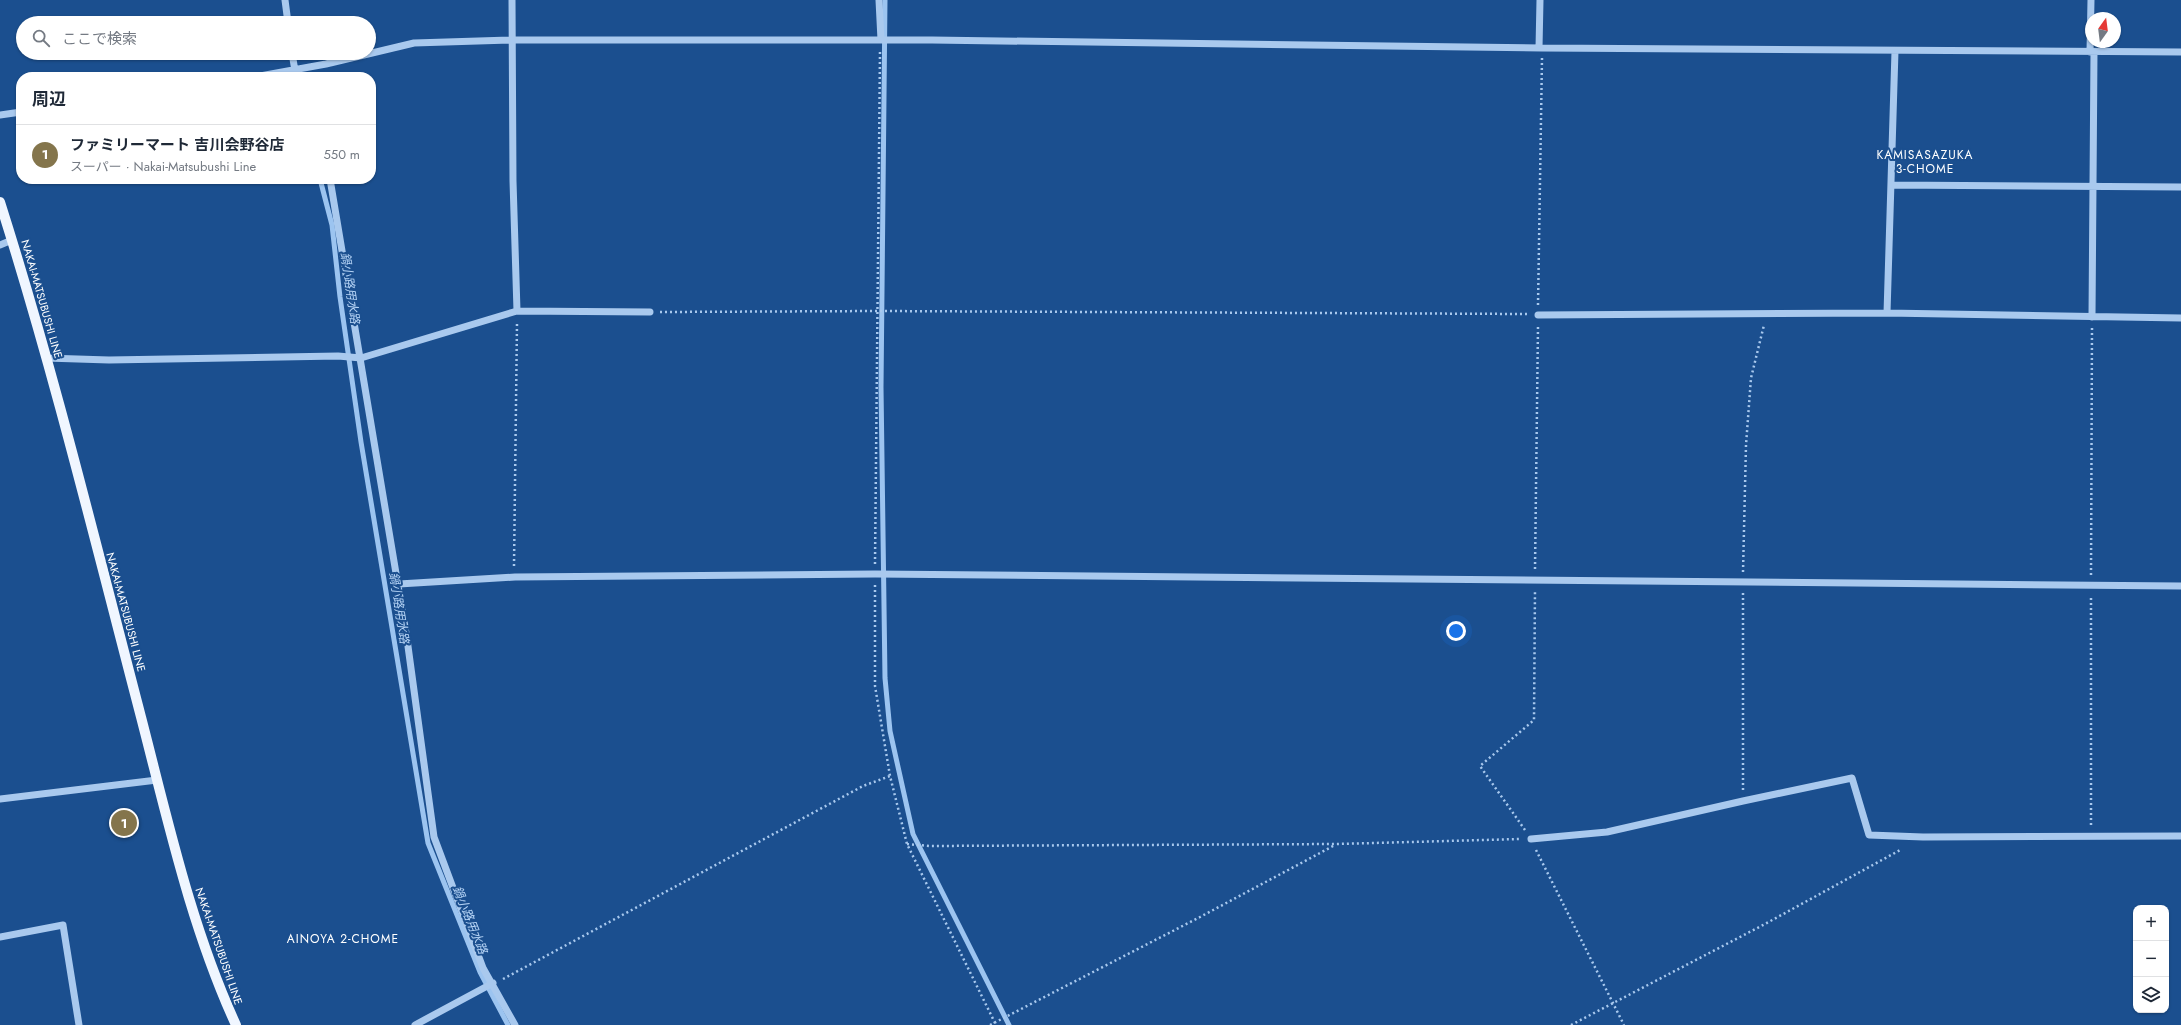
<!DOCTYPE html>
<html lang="ja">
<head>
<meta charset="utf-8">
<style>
  :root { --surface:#fff; --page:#f2f2f3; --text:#1f2937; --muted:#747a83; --line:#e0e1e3; --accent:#84754c }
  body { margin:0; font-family:Jost,"Noto Sans JP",sans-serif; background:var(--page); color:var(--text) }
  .controls { position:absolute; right:12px; bottom:12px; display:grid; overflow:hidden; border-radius:8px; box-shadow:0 1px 3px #0004 }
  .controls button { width:36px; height:36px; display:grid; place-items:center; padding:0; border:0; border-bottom:1px solid var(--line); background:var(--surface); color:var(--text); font:20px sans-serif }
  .compass { position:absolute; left:2085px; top:12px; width:36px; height:36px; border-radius:50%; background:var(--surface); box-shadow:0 1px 3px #0004; rotate:14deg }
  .you { position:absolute; left:1456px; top:631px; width:14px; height:14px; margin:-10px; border:3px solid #fff; border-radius:50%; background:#1a73e8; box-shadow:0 0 0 6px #1a73e833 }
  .badge { display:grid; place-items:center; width:26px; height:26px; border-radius:50%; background:var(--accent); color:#fff; font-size:13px; font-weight:700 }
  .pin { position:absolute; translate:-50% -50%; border:2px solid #fff; box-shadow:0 1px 4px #0006 }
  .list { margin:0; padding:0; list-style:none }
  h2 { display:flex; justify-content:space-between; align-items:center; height:52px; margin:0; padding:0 16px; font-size:17px }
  h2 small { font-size:13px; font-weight:400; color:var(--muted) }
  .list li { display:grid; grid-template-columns:26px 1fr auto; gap:12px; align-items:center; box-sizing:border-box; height:60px; padding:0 16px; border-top:1px solid var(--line) }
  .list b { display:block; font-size:15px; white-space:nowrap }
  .list p { margin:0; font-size:13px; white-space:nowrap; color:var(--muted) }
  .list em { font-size:13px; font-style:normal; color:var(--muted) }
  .icon { flex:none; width:22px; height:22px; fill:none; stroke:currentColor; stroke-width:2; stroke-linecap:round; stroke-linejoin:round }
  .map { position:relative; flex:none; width:2181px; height:1025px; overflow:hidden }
  .search { position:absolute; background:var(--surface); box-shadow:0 1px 3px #0004; left:16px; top:16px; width:360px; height:44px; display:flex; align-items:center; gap:10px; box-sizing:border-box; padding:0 14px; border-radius:22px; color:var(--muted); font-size:15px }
  .panel { position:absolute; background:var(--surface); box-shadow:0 1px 3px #0004; left:16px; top:72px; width:360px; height:112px; border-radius:16px }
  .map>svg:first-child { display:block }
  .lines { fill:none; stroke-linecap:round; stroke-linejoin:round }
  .stream { stroke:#9cc4f0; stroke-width:5 }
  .path { stroke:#a9c9ee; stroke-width:2.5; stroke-dasharray:2 3; stroke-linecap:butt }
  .minor { stroke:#a9c9ee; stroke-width:7 }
  .major { stroke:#f0f6ff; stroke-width:10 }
  .labels { text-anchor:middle; stroke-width:4; stroke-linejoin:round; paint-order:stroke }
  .street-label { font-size:11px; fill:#fff; stroke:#1b4f8f }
  .neighbourhood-label { font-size:12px; letter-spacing:1px; fill:#fff; stroke:#1b4f8f }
  .water-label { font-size:12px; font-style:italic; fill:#b5d3f5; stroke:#1b4f8f }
</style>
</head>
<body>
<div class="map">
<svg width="2181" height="1025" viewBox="0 0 2181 1025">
  <rect width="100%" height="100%" fill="#1b4f8f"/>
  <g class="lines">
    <path class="stream" d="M 885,0 L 881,387 L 885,678 L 890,731 L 913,834 L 1009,1025
      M 320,179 L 332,225 L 340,297 L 361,442 L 428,843 L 480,972 L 508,1025"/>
    <path class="path" d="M 1538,305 L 1542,58
      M 660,312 L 878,311 L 1527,314
      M 875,564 L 880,51
      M 514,566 L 517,323
      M 1535,569 L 1538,326
      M 1743,572 L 1746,445 L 1751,378 L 1764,325
      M 2091,575 L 2092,328
      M 875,585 L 875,686 L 890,776 L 907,844 L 996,1025
      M 1743,790 L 1743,593
      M 2091,825 L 2091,596
      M 1525,830 L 1480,766 L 1534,720 L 1535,590
      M 907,844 L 929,846 L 1337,844 L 1520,839
      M 1536,850 L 1624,1025
      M 503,979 L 863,786 L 890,776
      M 990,1025 L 1200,917 L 1335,845
      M 1571,1025 L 1765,924 L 1902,849"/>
    <path class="minor" d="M 285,0 L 288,23
      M 512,0 L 513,181 L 517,311
      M 879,0 L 881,40
      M 1539,48 L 1540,0
      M 2090,52 L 2091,0
      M 292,53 L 296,77
      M 254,77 L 326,64 L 414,43 L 513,40 L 932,40 L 1542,48 L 2181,52
      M 0,115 L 21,112
      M 330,179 L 407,639 L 434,837 L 483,968 L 515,1025
      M 1891,185 L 2181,187
      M 0,245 L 12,240
      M 1887,313 L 1895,51
      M 1538,315 L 1887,313 L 2181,318
      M 2092,317 L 2094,52
      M 46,358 L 109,360 L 338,356 L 361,358 L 517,311 L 650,312
      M 399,584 L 515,577 L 875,574 L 2181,586
      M 0,799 L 157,780
      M 1531,839 L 1607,832 L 1743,801 L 1852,778 L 1869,835 L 1923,837 L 2181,836
      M 0,937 L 63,925 L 79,1025
      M 415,1025 L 493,983"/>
    <path class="major" d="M 0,202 C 54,372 96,545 141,717 C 168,821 191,927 236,1025"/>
  </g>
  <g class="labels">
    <g class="street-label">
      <text transform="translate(42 299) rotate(74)" y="4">NAKAI-MATSUBUSHI LINE</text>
      <text transform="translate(126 612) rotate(75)" y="4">NAKAI-MATSUBUSHI LINE</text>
      <text transform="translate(219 946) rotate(71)" y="4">NAKAI-MATSUBUSHI LINE</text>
    </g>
    <g class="neighbourhood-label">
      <text x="1925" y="159">KAMISASAZUKA<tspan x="1925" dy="14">3-CHOME</tspan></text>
      <text x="343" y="943">AINOYA 2-CHOME</text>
    </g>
    <g class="water-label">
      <text transform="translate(350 288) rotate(82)" y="4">鍋小路用水路</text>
      <text transform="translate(399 608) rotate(81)" y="4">鍋小路用水路</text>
      <text transform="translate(470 920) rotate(68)" y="4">鍋小路用水路</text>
    </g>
  </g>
</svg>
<div class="controls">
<button>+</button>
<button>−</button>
<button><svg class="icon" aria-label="layers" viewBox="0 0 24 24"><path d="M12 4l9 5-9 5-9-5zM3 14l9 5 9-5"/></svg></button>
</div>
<svg class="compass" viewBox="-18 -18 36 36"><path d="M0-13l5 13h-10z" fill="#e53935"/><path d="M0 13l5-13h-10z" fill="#747a83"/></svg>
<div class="you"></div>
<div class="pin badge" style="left:124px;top:823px">1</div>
<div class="search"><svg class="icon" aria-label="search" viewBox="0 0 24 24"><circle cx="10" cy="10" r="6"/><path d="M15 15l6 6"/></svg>ここで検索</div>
<section class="panel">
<h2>周辺<small></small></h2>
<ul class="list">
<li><span class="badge">1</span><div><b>ファミリーマート 吉川会野谷店</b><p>スーパー · Nakai-Matsubushi Line</p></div><em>550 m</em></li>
</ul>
</section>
</div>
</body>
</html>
